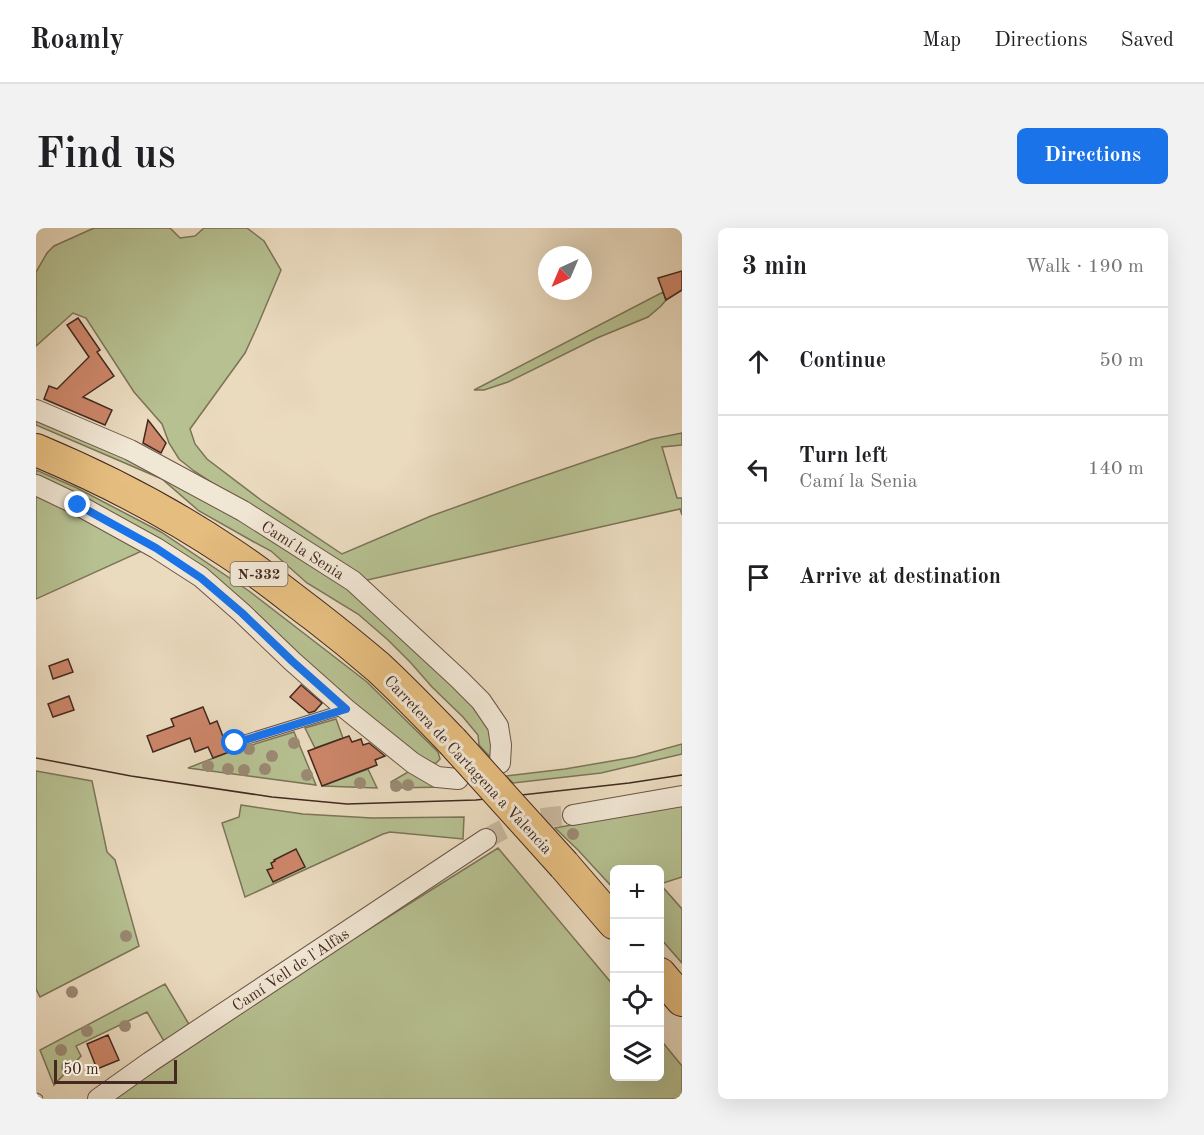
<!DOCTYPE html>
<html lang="en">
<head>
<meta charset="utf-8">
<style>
  :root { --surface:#fff; --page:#f2f2f2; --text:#202124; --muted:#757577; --line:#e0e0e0; --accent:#1a73e8 }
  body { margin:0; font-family:"Old Standard TT",serif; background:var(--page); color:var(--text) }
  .controls { position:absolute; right:18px; bottom:18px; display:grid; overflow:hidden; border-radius:9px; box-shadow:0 6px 24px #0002 }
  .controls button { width:54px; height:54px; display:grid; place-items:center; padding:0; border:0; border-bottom:2px solid var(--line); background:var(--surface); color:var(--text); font:30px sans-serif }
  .compass { position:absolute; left:502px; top:18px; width:54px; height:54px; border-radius:50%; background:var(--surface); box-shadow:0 6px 24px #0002; rotate:224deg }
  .scale { position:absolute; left:18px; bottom:15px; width:123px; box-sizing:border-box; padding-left:6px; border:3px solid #43291f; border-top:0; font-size:16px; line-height:21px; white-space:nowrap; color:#43291f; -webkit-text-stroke:4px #f1e7d5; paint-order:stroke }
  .stop { position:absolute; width:18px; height:18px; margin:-14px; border:4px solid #1a73e8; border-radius:50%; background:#fff }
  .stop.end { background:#1a73e8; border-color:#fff; box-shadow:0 2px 6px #0008 }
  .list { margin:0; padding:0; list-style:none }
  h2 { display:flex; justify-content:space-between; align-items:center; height:78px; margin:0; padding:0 24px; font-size:26px }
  h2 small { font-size:20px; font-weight:400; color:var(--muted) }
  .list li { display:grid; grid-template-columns:39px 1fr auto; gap:18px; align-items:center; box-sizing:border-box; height:108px; padding:0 24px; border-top:2px solid var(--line) }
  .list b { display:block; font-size:22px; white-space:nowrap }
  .list p { margin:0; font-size:20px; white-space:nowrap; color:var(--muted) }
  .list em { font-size:20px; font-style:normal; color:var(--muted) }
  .icon { flex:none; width:33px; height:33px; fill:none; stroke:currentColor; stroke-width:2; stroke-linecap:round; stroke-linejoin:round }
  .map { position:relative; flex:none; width:646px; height:871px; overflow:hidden; border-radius:9px }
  header { display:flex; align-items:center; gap:36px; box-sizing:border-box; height:84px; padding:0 30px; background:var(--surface); border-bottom:2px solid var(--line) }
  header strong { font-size:28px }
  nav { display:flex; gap:33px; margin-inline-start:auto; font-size:21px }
  .intro { display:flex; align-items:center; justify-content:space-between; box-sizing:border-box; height:144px; padding:0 36px }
  h1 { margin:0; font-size:42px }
  .button { padding:15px 27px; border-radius:9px; background:var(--accent); color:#fff; font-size:21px; font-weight:700 }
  main { display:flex; gap:36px; padding:0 36px }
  aside { flex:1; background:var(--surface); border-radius:9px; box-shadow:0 6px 24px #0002 }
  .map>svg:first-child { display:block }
  .green { fill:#b6c091; stroke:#7c7458; stroke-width:1.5 }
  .building { fill:#cc8669; stroke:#43291f; stroke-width:1.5 }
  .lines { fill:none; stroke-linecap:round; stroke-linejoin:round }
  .minor-tunnel { stroke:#c9b79e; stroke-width:20; stroke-dasharray:20 10; stroke-linecap:butt }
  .service-casing { stroke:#6d5547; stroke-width:11 }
  .minor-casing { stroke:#6d5547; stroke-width:22 }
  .trunk-casing { stroke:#43291f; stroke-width:34 }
  .service { stroke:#f1e7d5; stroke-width:9 }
  .minor { stroke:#f1e7d5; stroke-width:20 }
  .trunk { stroke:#e5bd7f; stroke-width:32 }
  .tram { stroke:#43291f; stroke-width:1.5 }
  .trunk-bridge-casing { stroke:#43291f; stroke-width:34; stroke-linecap:butt }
  .trunk-bridge { stroke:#e5bd7f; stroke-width:32 }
  .tree { fill:#9b8973 }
  .route { stroke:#1a73e8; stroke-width:8 }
  .labels { text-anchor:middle; stroke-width:6; stroke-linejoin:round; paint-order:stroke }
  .shield { fill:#f1e7d5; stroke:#776256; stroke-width:1.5 }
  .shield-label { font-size:15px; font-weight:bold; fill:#43291f }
  .street-label { font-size:16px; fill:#43291f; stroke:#f1e7d5 }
</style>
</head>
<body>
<header>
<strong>Roamly</strong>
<nav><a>Map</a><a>Directions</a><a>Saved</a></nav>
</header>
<div class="intro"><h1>Find us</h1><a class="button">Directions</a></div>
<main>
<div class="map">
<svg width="646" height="871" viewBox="0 0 646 871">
  <rect width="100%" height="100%" fill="#eadabe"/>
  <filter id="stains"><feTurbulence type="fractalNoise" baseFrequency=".00333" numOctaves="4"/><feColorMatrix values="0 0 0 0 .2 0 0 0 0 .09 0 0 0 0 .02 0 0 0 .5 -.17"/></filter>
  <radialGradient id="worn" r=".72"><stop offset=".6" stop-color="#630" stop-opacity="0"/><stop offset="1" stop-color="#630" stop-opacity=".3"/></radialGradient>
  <path class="green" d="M 58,0 L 134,0 L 144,10 L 159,8 L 168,0 L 211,0 L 228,13 L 245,42 L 221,99 L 209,125 L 154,201 L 159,216 L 171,231 L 225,272 L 306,326 L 395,288 L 484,256 L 616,211 L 646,205 L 646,217 L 626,219 L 641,270 L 646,270 L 646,287 L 644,281 L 327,353 L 158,243 L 143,231 L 133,215 L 126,196 L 98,164 L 50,90 L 37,85 L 0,118 L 0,44 L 11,25 L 18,18 Z
    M 627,64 L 630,72 L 625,78 L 612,89 L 561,110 L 472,154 L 448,162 L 438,162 Z
    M 0,187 L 111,237 L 316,359 L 453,491 L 457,532 L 443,517 L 442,507 L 427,489 L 396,459 L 375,435 L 352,412 L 322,386 L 271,355 L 235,323 L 218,314 L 163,283 L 126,251 L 0,197 Z
    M 0,242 L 41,260 L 125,304 L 213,363 L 331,454 L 402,524 L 404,531 L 400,535 L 390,536 L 362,517 L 188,358 L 0,250 Z
    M 0,266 L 93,315 L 106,323 L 0,371 Z
    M 300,491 L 307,510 L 279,520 L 269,500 Z
    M 258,504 L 280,557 L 152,540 L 193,524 Z
    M 646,516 L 646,526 L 565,545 L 477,555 L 470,548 L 529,541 L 599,529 Z
    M 332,541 L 341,560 L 286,558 Z
    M 377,541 L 407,559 L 356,560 L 355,554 Z
    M 0,543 L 56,553 L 71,624 L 79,632 L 103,718 L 4,769 L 0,761 Z
    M 646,574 L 646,649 L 624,656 L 646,681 L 646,735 L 624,710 L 624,642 L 578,642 L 578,661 L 542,622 L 519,600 L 607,584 Z
    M 205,577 L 267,586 L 336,590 L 428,589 L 427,611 L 354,604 L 347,606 L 209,669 L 186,595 L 203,589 Z
    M 462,620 L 578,758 L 578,848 L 624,848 L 624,811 L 646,838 L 646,871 L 77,871 L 317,711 Z
    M 129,756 L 154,798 L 129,815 L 111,784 L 40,818 L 45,828 L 18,857 L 4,822 Z"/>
  <path class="building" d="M 646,43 L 646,62 L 630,72 L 622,50 Z
    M 42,90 L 64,122 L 61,124 L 78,148 L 47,169 L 76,182 L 69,197 L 8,171 L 13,158 L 21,161 L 53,129 L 31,97 Z
    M 112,192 L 130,215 L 125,225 L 107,215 Z
    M 32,431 L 37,444 L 17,451 L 13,438 Z
    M 265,457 L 286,475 L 279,483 L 273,485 L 254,469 Z
    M 33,468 L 38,482 L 17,489 L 12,476 Z
    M 167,479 L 174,496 L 181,493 L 193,524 L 177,530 L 172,519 L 159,524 L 154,510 L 117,524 L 111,508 L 138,498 L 135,491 Z
    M 313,508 L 316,514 L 325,511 L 327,517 L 333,515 L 349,528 L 339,532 L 341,537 L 286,558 L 272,523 Z
    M 260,621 L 269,639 L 237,654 L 231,642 L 237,640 L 235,635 L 239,633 L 238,632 Z
    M 72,807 L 83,832 L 61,841 L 51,816 Z"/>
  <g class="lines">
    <path class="minor-tunnel" d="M 450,611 C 482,591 500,590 537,587"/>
    <defs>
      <path id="service" d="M 199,515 L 309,481
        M 0,870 L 2,871"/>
      <g id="minor">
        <path id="s1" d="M 0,182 L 94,222 L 207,283 L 317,353 L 423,451 L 445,473 L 462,498 L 465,517 L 464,535"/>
        <path d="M 0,257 L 42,277 L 120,320 L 165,349 L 206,385 L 256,433 L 310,481 L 377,535 L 401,549 L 422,551"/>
        <path d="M 537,587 L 646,568"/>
        <path id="s2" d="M 62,871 L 114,834 L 450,611"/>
      </g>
      <path id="trunk" d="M 0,222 C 67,250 133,284 194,325 C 223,344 250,366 278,387 C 300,404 321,421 342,439 C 368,463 392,488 416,513
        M 528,637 L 578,695
        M 624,746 L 646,772"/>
    </defs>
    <use href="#service" class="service-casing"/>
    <use href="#minor" class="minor-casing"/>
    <use href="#trunk" class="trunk-casing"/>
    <use href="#service" class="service"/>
    <use href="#minor" class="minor"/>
    <use href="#trunk" class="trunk"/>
    <path class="tram" d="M 0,530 L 95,548 L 236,569 L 311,576 L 440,572 L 593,555 L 646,547"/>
    <defs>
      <path id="trunk-bridge" d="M 416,513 L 528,637"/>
    </defs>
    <use href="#trunk-bridge" class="trunk-bridge-casing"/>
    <use href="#trunk-bridge" class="trunk-bridge"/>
  </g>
  <g class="tree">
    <circle cx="258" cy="515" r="6"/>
    <circle cx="213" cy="521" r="6"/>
    <circle cx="236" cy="528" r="6"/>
    <circle cx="172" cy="538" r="6"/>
    <circle cx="192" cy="541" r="6"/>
    <circle cx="229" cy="541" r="6"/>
    <circle cx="208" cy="542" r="6"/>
    <circle cx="271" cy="547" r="6"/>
    <circle cx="324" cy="555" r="6"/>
    <circle cx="372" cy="557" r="6"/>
    <circle cx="360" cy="558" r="6"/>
    <circle cx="537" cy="606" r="6"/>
    <circle cx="90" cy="708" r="6"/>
    <circle cx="36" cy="764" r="6"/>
    <circle cx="89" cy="798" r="6"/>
    <circle cx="51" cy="803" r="6"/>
    <circle cx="25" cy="822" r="6"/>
    <circle cx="31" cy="839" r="6"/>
  </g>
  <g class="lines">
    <path class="route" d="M 42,277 L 120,320 L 165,350 L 206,385 L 256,433 L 310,481 L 199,515"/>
  </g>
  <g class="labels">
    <rect class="shield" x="194.5" y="334" width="57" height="24" rx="4.5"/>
    <g class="shield-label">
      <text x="223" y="351">N-332</text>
    </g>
    <g class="street-label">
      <text dy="6" stroke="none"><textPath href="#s1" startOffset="302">Camí la Senia</textPath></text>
      <text transform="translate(433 536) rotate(47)" y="6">Carretera de Cartagena a Valencia</text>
      <text dy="6" stroke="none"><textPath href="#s2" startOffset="232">Camí Vell de l'Alfàs</textPath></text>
    </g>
  </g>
  <rect width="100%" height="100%" filter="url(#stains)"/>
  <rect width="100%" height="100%" fill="url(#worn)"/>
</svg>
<div class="controls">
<button>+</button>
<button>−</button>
<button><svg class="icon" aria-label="locate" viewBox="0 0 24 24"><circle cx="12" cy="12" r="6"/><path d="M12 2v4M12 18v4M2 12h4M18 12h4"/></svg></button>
<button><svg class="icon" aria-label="layers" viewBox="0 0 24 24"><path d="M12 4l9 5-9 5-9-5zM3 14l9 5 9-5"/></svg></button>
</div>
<svg class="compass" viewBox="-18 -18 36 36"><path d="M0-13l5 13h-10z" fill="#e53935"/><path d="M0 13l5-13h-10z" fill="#757577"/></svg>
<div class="scale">50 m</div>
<div class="stop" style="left:199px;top:515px"></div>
<div class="stop end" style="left:42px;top:277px"></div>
</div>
<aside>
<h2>3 min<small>Walk · 190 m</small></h2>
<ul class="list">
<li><svg class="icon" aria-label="ahead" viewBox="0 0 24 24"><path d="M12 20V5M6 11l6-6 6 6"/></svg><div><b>Continue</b></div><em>50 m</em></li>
<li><svg class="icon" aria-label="left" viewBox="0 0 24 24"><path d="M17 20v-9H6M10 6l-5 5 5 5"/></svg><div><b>Turn left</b><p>Camí la Senia</p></div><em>140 m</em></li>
<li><svg class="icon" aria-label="arrive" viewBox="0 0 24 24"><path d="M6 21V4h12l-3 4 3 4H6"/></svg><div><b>Arrive at destination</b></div></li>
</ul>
</aside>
</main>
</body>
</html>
